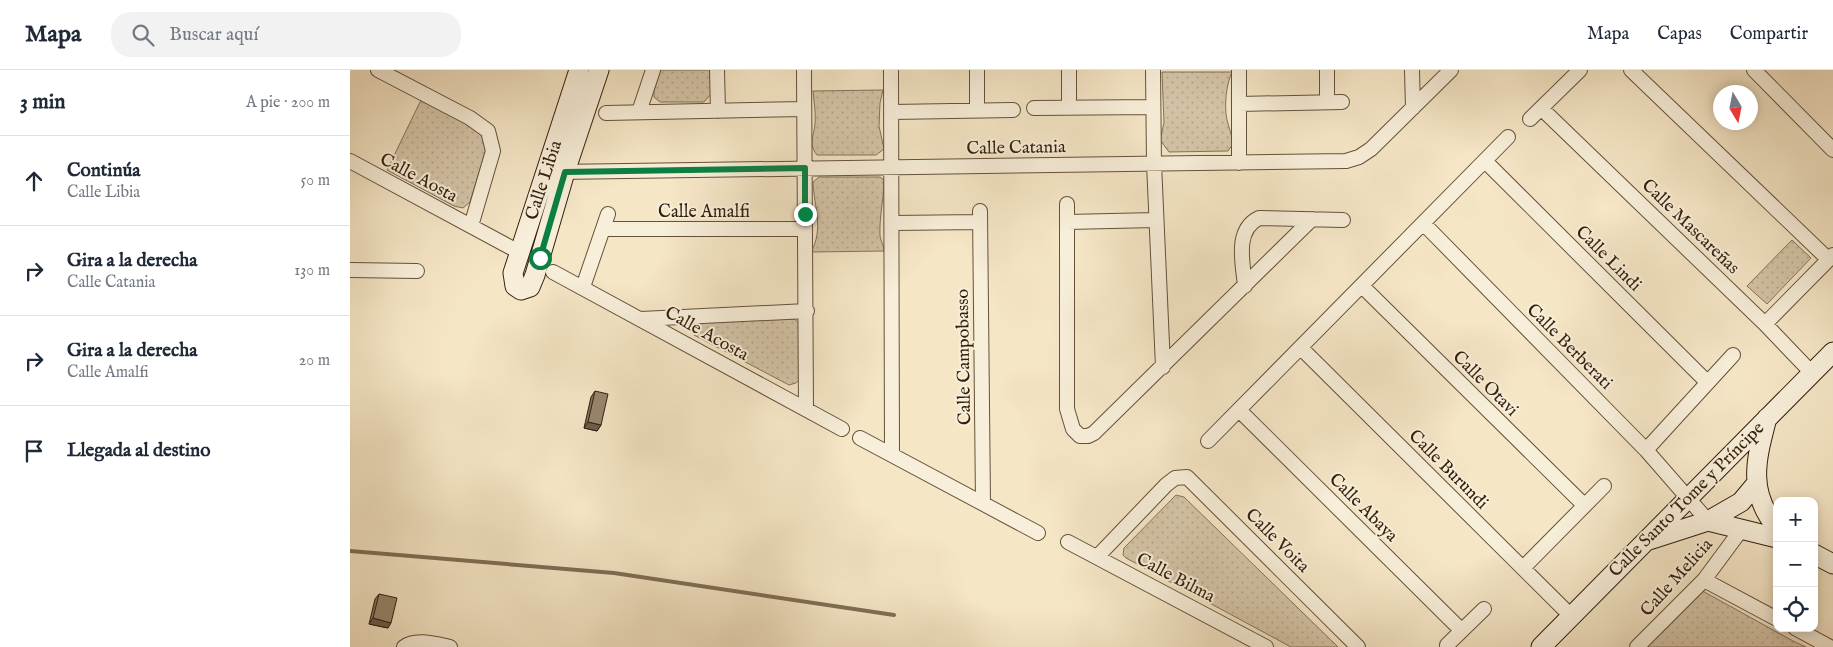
<!DOCTYPE html>
<html lang="es">
<head>
<meta charset="utf-8">
<style>
  :root { --surface:#fff; --page:#f2f2f3; --text:#1f2937; --muted:#747a83; --line:#e0e1e3 }
  body { margin:0; font-family:"IM FELL English",serif; background:var(--page); color:var(--text) }
  .controls { position:absolute; right:15px; bottom:15px; display:grid; overflow:hidden; border-radius:10px; box-shadow:0 2px 12px #0003 }
  .controls button { width:45px; height:45px; display:grid; place-items:center; padding:0; border:0; border-bottom:1px solid var(--line); background:var(--surface); color:var(--text); font:25px sans-serif }
  .compass { position:absolute; left:1363px; top:15px; width:45px; height:45px; border-radius:50%; background:var(--surface); box-shadow:0 2px 12px #0003; rotate:170deg }
  .stop { position:absolute; width:15px; height:15px; margin:-11px; border:4px solid #0b8043; border-radius:50%; background:#fff }
  .stop.end { background:#0b8043; border-color:#fff; box-shadow:0 1px 5px #0008 }
  .list { margin:0; padding:0; list-style:none }
  h2 { display:flex; justify-content:space-between; align-items:center; height:65px; margin:0; padding:0 20px; font-size:21px }
  h2 small { font-size:16px; font-weight:400; color:var(--muted) }
  .list li { display:grid; grid-template-columns:32px 1fr auto; gap:15px; align-items:center; box-sizing:border-box; height:90px; padding:0 20px; border-top:1px solid var(--line) }
  .list b { display:block; font-size:19px; white-space:nowrap }
  .list p { margin:0; font-size:16px; white-space:nowrap; color:var(--muted) }
  .list em { font-size:16px; font-style:normal; color:var(--muted) }
  .icon { flex:none; width:28px; height:28px; fill:none; stroke:currentColor; stroke-width:2; stroke-linecap:round; stroke-linejoin:round }
  .map { position:relative; flex:none; width:1483px; height:577px; overflow:hidden }
  header { display:flex; align-items:center; gap:30px; box-sizing:border-box; height:70px; padding:0 25px; background:var(--surface); border-bottom:1px solid var(--line) }
  header strong { font-size:24px }
  nav { display:flex; gap:28px; margin-inline-start:auto; font-size:18px }
  .search { width:350px; height:45px; background:var(--page); display:flex; align-items:center; gap:12px; box-sizing:border-box; padding:0 18px; border-radius:20px; color:var(--muted); font-size:19px }
  main { display:flex }
  aside { flex:1; background:var(--surface) }
  .map>svg:first-child { display:block }
  .park { fill:url(#park-dots); stroke:#84725a }
  .lines { fill:none; stroke-linecap:round; stroke-linejoin:round }
  .stream { stroke:#806e56; stroke-width:4 }
  .street-casing { stroke:#64513b; stroke-width:16 }
  .secondary-casing { stroke:#341f0d; stroke-width:21 }
  .street { stroke:#f8efda; stroke-width:14 }
  .secondary { stroke:#f8efda; stroke-width:19 }
  .wall { fill:#83735e; stroke:#341f0d }
  .shaded-wall { fill:#6a5e4c; stroke:#341f0d }
  .building { fill:#98866d; stroke:#341f0d }
  .route { stroke:#0b8043; stroke-width:6 }
  .labels { text-anchor:middle; stroke-width:4; stroke-linejoin:round; paint-order:stroke }
  .street-label { font-size:18px; fill:#341f0d; stroke:#f8efda }
</style>
</head>
<body>
<header>
<strong>Mapa</strong>
<div class="search"><svg class="icon" aria-label="search" viewBox="0 0 24 24"><circle cx="10" cy="10" r="6"/><path d="M15 15l6 6"/></svg>Buscar aquí</div>
<nav><a>Mapa</a><a>Capas</a><a>Compartir</a></nav>
</header>
<main>
<aside>
<h2>3 min<small>A pie · 200 m</small></h2>
<ul class="list">
<li><svg class="icon" aria-label="ahead" viewBox="0 0 24 24"><path d="M12 20V5M6 11l6-6 6 6"/></svg><div><b>Continúa</b><p>Calle Libia</p></div><em>50 m</em></li>
<li><svg class="icon" aria-label="right" viewBox="0 0 24 24"><path d="M7 20v-9h11M14 6l5 5-5 5"/></svg><div><b>Gira a la derecha</b><p>Calle Catania</p></div><em>130 m</em></li>
<li><svg class="icon" aria-label="right" viewBox="0 0 24 24"><path d="M7 20v-9h11M14 6l5 5-5 5"/></svg><div><b>Gira a la derecha</b><p>Calle Amalfi</p></div><em>20 m</em></li>
<li><svg class="icon" aria-label="arrive" viewBox="0 0 24 24"><path d="M6 21V4h12l-3 4 3 4H6"/></svg><div><b>Llegada al destino</b></div></li>
</ul>
</aside>
<div class="map">
<svg width="1483" height="577" viewBox="0 0 1483 577">
  <defs>
    <pattern id="park-dots" width="8" height="8" patternUnits="userSpaceOnUse" patternTransform="scale(1.25)"><rect width="8" height="8" fill="#d4c4a7"/><path d="M2 2h.1M6 6h.1" fill="none" stroke="#b7a88f" stroke-width="1.8" stroke-linecap="round"/></pattern>
  </defs>
  <rect width="100%" height="100%" fill="#f5e6c6"/>
  <filter id="stains"><feTurbulence type="fractalNoise" baseFrequency=".004" numOctaves="4"/><feColorMatrix values="0 0 0 0 .2 0 0 0 0 .09 0 0 0 0 .02 0 0 0 .5 -.17"/></filter>
  <radialGradient id="worn" r=".72"><stop offset=".6" stop-color="#630" stop-opacity="0"/><stop offset="1" stop-color="#630" stop-opacity=".3"/></radialGradient>
  <path class="park" d="M 310,0 L 360,0 L 361,24 L 354,32 L 310,32 L 304,27 L 304,21 Z
    M 812,2 L 882,2 C 876,15 874,36 877,50 C 879,58 882,65 883,74 L 878,81 L 819,82 L 810,70 L 814,53 Z
    M 533,20 L 530,33 L 529,56 L 534,79 L 526,85 L 467,85 C 458,74 464,66 465,54 C 466,44 464,32 463,21 Z
    M 71,30 L 136,63 L 139,70 L 120,132 L 113,138 L 104,136 L 37,100 Z
    M 469,107 L 530,107 L 534,110 C 534,129 529,147 530,166 C 531,172 534,175 534,181 L 461,182 C 474,159 464,137 463,112 Z
    M 1442,170 L 1461,188 L 1417,234 L 1397,216 Z
    M 444,249 L 450,254 L 451,308 L 446,313 L 439,315 L 344,265 L 340,259 L 344,250 Z
    M 826,425 L 834,427 L 988,577 L 941,577 L 776,488 L 773,485 L 774,478 Z
    M 1349,519 L 1443,571 L 1456,577 L 1292,577 Z"/>
  <g class="lines">
    <path class="stream" d="M 0,481 L 264,503 L 544,545"/>
    <defs>
      <path id="street" d="M 28,0 L 120,48 L 138,61 L 143,81 L 121,156
        M 367,0 L 368,41
        M 454,0 L 456,339
        M 541,0 L 542,384
        M 627,0 L 627,40
        M 719,0 L 719,37
        M 803,0 L 804,93 L 813,297
        M 889,0 L 889,93
        M 977,0 L 977,32
        M 1062,0 L 1063,38
        M 1281,0 L 1478,189
        M 1404,0 L 1483,80
        M 889,34 L 992,32
        M 684,38 L 803,37
        M 1192,39 L 1415,254 L 1461,302
        M 289,42 L 303,0
        M 542,42 L 663,40
        M 256,43 L 454,39
        M 1180,49 L 1230,0
        M 0,91 L 169,182
        M 1135,91 L 1357,312
        M 207,102 L 996,91 L 1009,87 L 1021,79 L 1101,0
        M 717,134 L 717,339 L 723,359 L 730,366 L 738,366 L 744,363 L 962,149
        M 630,141 L 633,433
        M 717,152 L 806,150
        M 543,153 L 630,152
        M 1074,154 L 1296,380 L 1358,451
        M 253,159 L 455,159
        M 0,200 L 67,201
        M 203,202 L 492,359
        M 895,216 C 893,194 884,160 909,148 L 993,150
        M 1012,216 L 1234,435
        M 233,217 L 258,144
        M 291,249 L 457,241
        M 1415,254 L 1483,185
        M 951,278 L 1221,546
        M 889,340 L 1111,560
        M 510,368 L 688,463
        M 858,371 L 1158,67
        M 1296,380 L 1383,285
        M 718,472 L 916,577
        M 747,487 L 816,415 L 825,408 L 837,407 L 1008,577
        M 1173,498 L 1254,416
        M 1354,510 L 1427,549
        M 1445,558 L 1480,577
        M 1097,575 L 1134,539
        M 54,577 C 66,568 86,574 100,577
        M 1287,577 L 1354,510 L 1391,460"/>
      <path id="secondary" d="M 229,0 L 163,203 L 165,216 L 171,220 L 180,217 L 185,205 L 215,102 L 249,0
        M 1417,348 C 1406,390 1397,421 1427,458
        M 1358,451 L 1391,432 L 1406,414
        M 1296,471 L 1358,451 L 1427,468
        M 1464,484 L 1483,494
        M 1191,577 L 1483,282"/>
    </defs>
    <use href="#street" class="street-casing"/>
    <use href="#secondary" class="secondary-casing"/>
    <use href="#street" class="street"/>
    <use href="#secondary" class="secondary"/>
  </g>
  <path class="wall" d="M 245,321 L 251,355 L 247,361 L 234,358 L 241,327 Z
    M 29,524 L 38,558 L 19,554 L 25,529 Z"/>
  <path class="shaded-wall" d="M 238,352 L 251,355 L 247,361 L 234,358 Z
    M 23,548 L 41,553 L 38,558 L 19,554 Z"/>
  <path class="building" d="M 245,321 L 258,324 L 251,355 L 238,352 Z
    M 29,524 L 47,528 L 41,553 L 23,548 Z"/>
  <g class="lines">
    <path class="route" d="M 190,188 L 215,102 L 455,98 L 455,144"/>
  </g>
  <g class="labels">
    <g class="street-label">
      <text transform="translate(666 77) rotate(-1)" y="6">Calle Catania</text>
      <text transform="translate(69 107) rotate(28)" y="6">Calle Aosta</text>
      <text transform="translate(193 110) rotate(-72)" y="6">Calle Libia</text>
      <text x="354" y="147">Calle Amalfi</text>
      <text transform="translate(1341 156) rotate(44)" y="6">Calle Mascareñas</text>
      <text transform="translate(1259 188) rotate(45)" y="6">Calle Lindi</text>
      <text transform="translate(357 263) rotate(29)" y="6">Calle Acosta</text>
      <text transform="translate(1220 276) rotate(45)" y="6">Calle Berberati</text>
      <text transform="translate(613 287) rotate(-91)" y="6">Calle Campobasso</text>
      <text transform="translate(1136 313) rotate(45)" y="6">Calle Otavi</text>
      <text transform="translate(1099 399) rotate(45)" y="6">Calle Burundi</text>
      <text transform="translate(1336 429) rotate(-45)" y="6">Calle Santo Tome y Príncipe</text>
      <text transform="translate(1014 437) rotate(45)" y="6">Calle Abaya</text>
      <text transform="translate(928 470) rotate(45)" y="6">Calle Voita</text>
      <text transform="translate(826 507) rotate(28)" y="6">Calle Bilma</text>
      <text transform="translate(1326 507) rotate(-48)" y="6">Calle Melicia</text>
    </g>
  </g>
  <rect width="100%" height="100%" filter="url(#stains)"/>
  <rect width="100%" height="100%" fill="url(#worn)"/>
</svg>
<div class="controls">
<button>+</button>
<button>−</button>
<button><svg class="icon" aria-label="locate" viewBox="0 0 24 24"><circle cx="12" cy="12" r="6"/><path d="M12 2v4M12 18v4M2 12h4M18 12h4"/></svg></button>
</div>
<svg class="compass" viewBox="-18 -18 36 36"><path d="M0-13l5 13h-10z" fill="#e53935"/><path d="M0 13l5-13h-10z" fill="#747a83"/></svg>
<div class="stop" style="left:190px;top:188px"></div>
<div class="stop end" style="left:455px;top:144px"></div>
</div>
</main>
</body>
</html>
